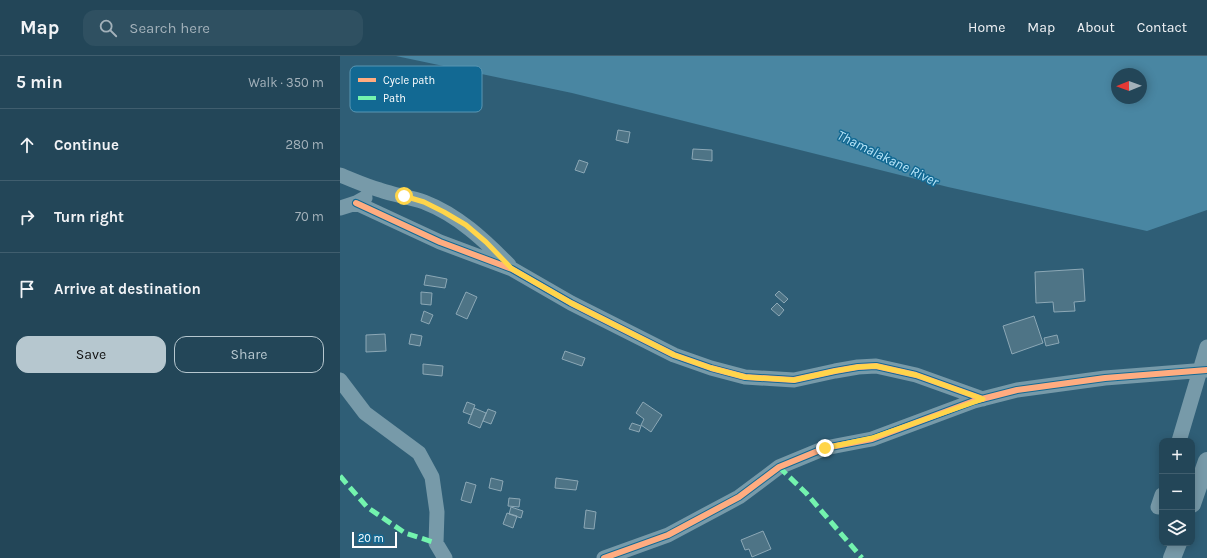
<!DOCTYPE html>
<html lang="en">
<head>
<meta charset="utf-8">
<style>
  :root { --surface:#234658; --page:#2f5061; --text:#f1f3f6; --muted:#a3b1ba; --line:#405e6e; --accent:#b6c7cf }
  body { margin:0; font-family:Karla,sans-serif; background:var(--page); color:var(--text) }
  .controls { position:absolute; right:12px; bottom:12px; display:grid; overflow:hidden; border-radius:8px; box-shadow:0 2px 10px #0003 }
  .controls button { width:36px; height:36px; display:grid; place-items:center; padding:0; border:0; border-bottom:1px solid var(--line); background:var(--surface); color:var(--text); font:20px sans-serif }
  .compass { position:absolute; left:771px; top:12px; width:36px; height:36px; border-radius:50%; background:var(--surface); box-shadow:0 2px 10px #0003; rotate:269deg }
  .scale { position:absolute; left:12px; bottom:10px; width:45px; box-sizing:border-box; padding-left:4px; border:2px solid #fff; border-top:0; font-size:11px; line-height:14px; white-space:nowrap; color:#fff; -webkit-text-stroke:3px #126993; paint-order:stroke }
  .stop { position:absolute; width:12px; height:12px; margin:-9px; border:3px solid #ffd54a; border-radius:50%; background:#fff }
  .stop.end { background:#ffd54a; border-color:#fff; box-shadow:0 1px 4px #0008 }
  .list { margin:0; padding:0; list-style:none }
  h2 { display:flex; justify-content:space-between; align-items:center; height:52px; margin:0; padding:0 16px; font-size:17px }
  h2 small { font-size:13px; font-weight:400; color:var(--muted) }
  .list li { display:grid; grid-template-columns:26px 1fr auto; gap:12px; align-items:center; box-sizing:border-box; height:72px; padding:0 16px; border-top:1px solid var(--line) }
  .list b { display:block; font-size:15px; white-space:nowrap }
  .list em { font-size:13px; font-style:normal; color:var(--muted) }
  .actions { display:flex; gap:8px; padding:12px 16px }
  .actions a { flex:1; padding:9px 0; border:1px solid var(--accent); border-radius:12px; text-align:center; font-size:14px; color:var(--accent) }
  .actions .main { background:var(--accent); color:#111 }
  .icon { flex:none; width:22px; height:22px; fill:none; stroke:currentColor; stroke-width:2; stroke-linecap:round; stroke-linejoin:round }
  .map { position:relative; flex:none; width:867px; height:502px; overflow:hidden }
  header { display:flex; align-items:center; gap:24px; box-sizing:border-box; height:56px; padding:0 20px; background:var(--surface); border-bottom:1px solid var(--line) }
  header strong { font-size:19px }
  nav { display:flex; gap:22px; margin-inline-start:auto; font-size:14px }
  .search { width:280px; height:36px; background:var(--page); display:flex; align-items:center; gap:10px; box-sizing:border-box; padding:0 14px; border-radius:12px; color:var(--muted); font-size:15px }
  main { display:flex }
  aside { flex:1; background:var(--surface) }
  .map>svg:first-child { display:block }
  .water { fill:#4986a2; fill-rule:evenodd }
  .building { fill:#4e7486; stroke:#8ca8b6 }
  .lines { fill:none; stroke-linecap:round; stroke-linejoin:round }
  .minor { stroke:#779aa9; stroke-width:15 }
  .tertiary { stroke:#779aa9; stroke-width:18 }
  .quiet { stroke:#73f3ae; stroke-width:5; stroke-dasharray:10 5; stroke-linecap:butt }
  .cycleway-casing { stroke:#126993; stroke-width:8 }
  .cycleway { stroke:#ffac80; stroke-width:6 }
  .route { stroke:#ffd54a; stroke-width:5 }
  .labels { text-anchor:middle; stroke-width:3; stroke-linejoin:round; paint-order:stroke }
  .water-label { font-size:14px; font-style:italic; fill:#b8e6fa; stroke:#126993 }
  .key { fill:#126993; stroke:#5996b3; stroke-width:1 }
  .key-label { font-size:11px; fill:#fff }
</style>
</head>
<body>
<header>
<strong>Map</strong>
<div class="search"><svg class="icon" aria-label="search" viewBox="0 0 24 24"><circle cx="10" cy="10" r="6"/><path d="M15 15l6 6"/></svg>Search here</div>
<nav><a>Home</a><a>Map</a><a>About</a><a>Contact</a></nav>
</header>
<main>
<aside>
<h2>5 min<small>Walk · 350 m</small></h2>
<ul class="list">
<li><svg class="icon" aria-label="ahead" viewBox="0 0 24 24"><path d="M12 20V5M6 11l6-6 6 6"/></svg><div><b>Continue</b></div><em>280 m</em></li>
<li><svg class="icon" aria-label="right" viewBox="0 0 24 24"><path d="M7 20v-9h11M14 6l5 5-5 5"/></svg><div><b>Turn right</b></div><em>70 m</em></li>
<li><svg class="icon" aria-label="arrive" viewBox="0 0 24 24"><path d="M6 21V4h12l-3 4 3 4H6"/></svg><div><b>Arrive at destination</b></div></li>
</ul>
<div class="actions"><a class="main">Save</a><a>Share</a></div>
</aside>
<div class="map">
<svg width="867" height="502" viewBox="0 0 867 502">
  <rect width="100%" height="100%" fill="#2f5e76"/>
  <path class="water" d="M 56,0 L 867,0 L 867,154 L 807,175 L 608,131 L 232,37 ZM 777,18 L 801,18 L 801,42 L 777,42 Z"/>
  <path class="building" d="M 278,74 L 290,76 L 288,87 L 276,84 Z
    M 353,93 L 372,94 L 372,105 L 352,103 Z
    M 239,104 L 248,107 L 244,117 L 235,114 Z
    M 743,213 L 745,245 L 734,246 L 735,255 L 714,256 L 713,246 L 696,247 L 695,216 Z
    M 86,219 L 107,223 L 105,232 L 84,229 Z
    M 439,235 L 448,243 L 444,247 L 435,239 Z
    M 81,236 L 92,237 L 91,249 L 81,248 Z
    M 126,236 L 137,241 L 127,263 L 116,258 Z
    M 437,247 L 444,254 L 439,260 L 431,253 Z
    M 84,255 L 93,259 L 89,268 L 81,265 Z
    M 694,260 L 703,287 L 672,298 L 663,270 Z
    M 45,278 L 46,295 L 26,296 L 26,279 Z
    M 71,278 L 82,280 L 80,290 L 69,288 Z
    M 717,279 L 719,287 L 706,290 L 704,282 Z
    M 225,295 L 245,302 L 242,310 L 222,303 Z
    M 83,308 L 103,310 L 102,320 L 83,318 Z
    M 127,346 L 135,349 L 131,359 L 123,356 Z
    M 303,346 L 322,359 L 311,376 L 301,369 L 304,363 L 296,357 Z
    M 134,352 L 146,357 L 140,372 L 128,367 Z
    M 148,353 L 156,356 L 151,368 L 143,365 Z
    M 292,367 L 301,370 L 299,376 L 289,373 Z
    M 151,422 L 163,425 L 161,435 L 149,432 Z
    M 216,422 L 238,425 L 236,434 L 215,432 Z
    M 126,426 L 136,429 L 131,447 L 121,444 Z
    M 169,442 L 180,443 L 179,451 L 168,450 Z
    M 171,451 L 183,455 L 181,462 L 169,458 Z
    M 246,454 L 256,456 L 254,473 L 244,472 Z
    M 167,457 L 177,460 L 173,472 L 163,468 Z
    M 423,475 L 431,493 L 412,501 L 409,493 L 405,494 L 401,484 Z"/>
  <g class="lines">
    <path class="minor" d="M 0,119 C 13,124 26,130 40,134 C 54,139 70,141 84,146 C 118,159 144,184 169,209
      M 16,147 L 100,186 L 172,213 L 231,247 L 334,299 L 371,312 L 405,321 L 454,324 L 495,315 L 518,311 L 536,310 L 576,319 L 643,343
      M 0,152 L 16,147 L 25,142
      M 0,324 L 25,357 L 79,397 L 92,421 L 97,456 L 96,487 L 105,502
      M 839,385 L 867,291
      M 818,451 L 822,439
      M 264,502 L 328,479 L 399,441 L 439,411 L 485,392 L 532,383 L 634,345 L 677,334 L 765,322 L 867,314"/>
    <path class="tertiary" d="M 852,448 L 867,405
      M 832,502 L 838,487"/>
    <path class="quiet" d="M 439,411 L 466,437 L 522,502
      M 0,420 L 27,451 L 65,477 L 96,487"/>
    <defs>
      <path id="cycleway" d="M 16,147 L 100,186 L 172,213 L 231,247 L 334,299 L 371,312 L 405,321 L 454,324 L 495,315 L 518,311 L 536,310 L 576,319 L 643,343
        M 264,502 L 328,479 L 399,441 L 439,411 L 485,392 L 532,383 L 634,345 L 677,334 L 765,322 L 867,314"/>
    </defs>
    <use href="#cycleway" class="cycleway-casing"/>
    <use href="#cycleway" class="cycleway"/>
  </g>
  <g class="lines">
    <path class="route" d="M 64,140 L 84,146 L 104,156 L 126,169 L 146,186 L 172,213 L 231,247 L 334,299 L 371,312 L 405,321 L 454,324 L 495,315 L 518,311 L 536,310 L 576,319 L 643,343 L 532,382 L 485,392"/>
  </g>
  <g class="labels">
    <g class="water-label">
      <text transform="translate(548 102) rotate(26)" y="5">Thamalakane River</text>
    </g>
  </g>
  <rect x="10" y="10" width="132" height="46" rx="6" class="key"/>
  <rect x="18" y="22" width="18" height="4" fill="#ffac80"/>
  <rect x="18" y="40" width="18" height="4" fill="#73f3ae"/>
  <g class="key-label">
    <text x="43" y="28">Cycle path</text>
    <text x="43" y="46">Path</text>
  </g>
</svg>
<div class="controls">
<button>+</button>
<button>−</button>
<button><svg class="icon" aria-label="layers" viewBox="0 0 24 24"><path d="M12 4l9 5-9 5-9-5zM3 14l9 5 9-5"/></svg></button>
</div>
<svg class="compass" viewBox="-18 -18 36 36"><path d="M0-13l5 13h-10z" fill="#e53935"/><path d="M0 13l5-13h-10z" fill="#a3b1ba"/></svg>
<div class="scale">20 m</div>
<div class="stop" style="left:64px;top:140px"></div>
<div class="stop end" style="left:485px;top:392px"></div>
</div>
</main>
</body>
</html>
